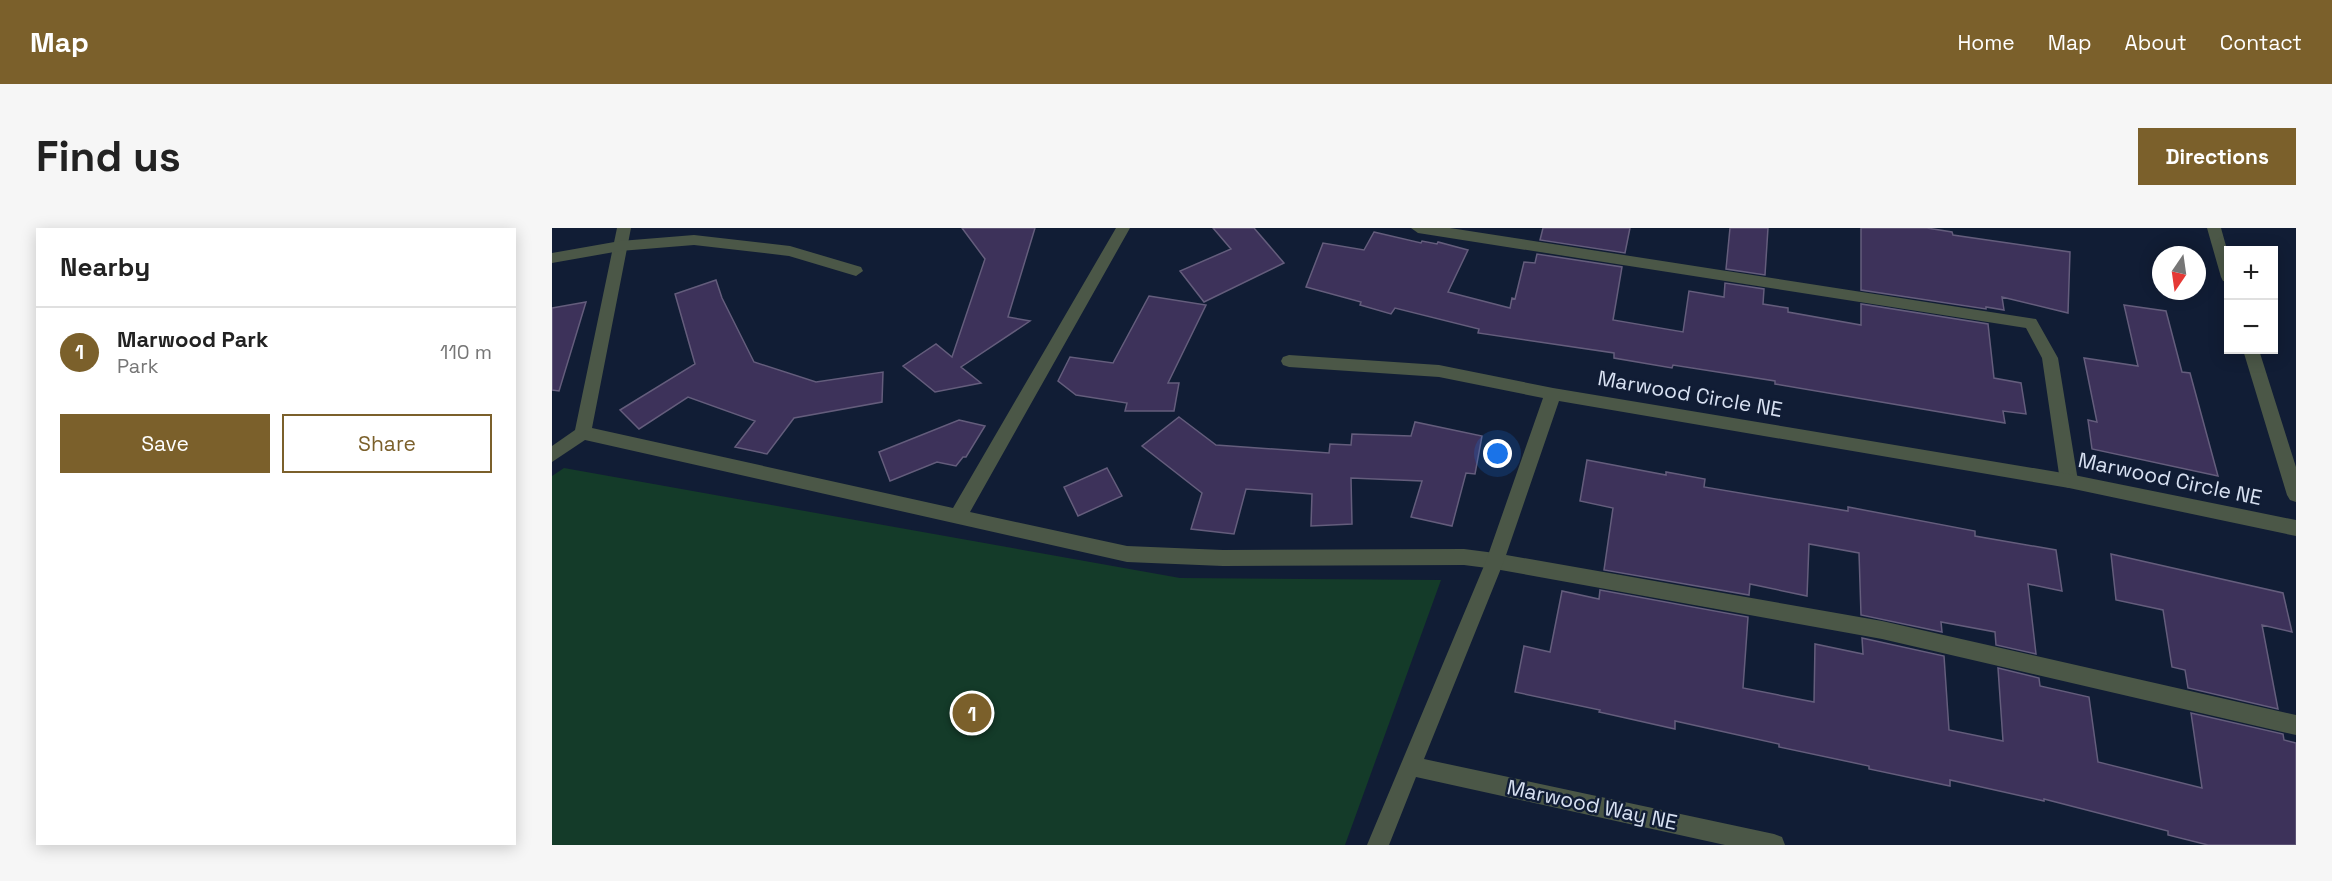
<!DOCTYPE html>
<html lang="en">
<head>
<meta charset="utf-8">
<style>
  :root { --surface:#fff; --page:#f6f6f6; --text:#222; --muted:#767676; --line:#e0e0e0; --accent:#7b602b }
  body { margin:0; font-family:"Space Grotesk",sans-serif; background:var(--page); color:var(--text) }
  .controls { position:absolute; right:18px; top:18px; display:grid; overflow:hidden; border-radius:0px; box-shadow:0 3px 15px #0003 }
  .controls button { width:54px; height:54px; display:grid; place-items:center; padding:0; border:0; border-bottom:2px solid var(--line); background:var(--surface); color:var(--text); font:30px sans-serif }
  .compass { position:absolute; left:1600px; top:18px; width:54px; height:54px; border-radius:50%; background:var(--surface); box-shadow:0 3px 15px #0003; rotate:193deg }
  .you { position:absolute; left:946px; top:226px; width:21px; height:21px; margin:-15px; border:4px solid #fff; border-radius:50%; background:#1a73e8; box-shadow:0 0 0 9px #1a73e833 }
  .badge { display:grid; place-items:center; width:39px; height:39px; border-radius:50%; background:var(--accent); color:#fff; font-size:20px; font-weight:700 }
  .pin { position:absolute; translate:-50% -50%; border:3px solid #fff; box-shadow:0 2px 6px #0006 }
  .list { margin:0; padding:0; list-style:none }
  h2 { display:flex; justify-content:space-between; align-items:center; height:78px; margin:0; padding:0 24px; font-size:26px }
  h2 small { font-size:20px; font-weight:400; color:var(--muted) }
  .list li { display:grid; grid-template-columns:39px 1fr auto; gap:18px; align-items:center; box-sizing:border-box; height:90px; padding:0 24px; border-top:2px solid var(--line) }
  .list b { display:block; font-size:22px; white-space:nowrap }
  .list p { margin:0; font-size:20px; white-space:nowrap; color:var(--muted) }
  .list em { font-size:20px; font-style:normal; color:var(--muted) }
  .actions { display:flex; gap:12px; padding:18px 24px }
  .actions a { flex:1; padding:14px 0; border:2px solid var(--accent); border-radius:0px; text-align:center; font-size:21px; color:var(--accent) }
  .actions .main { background:var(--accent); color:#fff }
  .map { position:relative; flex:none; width:1744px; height:617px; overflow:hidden; border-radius:0px }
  header { display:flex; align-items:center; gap:36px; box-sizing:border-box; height:84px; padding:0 30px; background:var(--accent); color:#fff }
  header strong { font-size:28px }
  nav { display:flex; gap:33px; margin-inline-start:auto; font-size:21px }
  .intro { display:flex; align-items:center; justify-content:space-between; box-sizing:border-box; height:144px; padding:0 36px }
  h1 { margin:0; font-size:42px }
  .button { padding:15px 27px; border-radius:0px; background:var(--accent); color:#fff; font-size:21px; font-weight:700 }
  main { display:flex; gap:36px; padding:0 36px }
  aside { flex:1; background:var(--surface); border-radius:0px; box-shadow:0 3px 15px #0003 }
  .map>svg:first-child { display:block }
  .green { fill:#143b29 }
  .building { fill:#3d325a; stroke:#645d7c; stroke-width:1.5 }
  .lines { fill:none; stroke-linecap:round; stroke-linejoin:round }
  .lane { fill:#4b5747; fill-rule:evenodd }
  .street { fill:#4b5747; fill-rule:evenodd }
  .labels { text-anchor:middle; stroke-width:5; stroke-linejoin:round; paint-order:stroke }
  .street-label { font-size:21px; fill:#d8e1f2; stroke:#111d35 }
</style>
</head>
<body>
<header>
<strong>Map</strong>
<nav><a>Home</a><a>Map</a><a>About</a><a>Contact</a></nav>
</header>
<div class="intro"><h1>Find us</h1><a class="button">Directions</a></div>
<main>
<aside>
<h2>Nearby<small></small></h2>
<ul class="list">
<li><span class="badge">1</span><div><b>Marwood Park</b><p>Park</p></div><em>110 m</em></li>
</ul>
<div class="actions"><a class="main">Save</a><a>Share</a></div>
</aside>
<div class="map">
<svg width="1744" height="617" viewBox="0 0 1744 617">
  <rect width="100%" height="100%" fill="#111d35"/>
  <path class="green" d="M 12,240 L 628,350 L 889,352 L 793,617 L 0,617 L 0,248 Z"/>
  <path class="building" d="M 410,0 L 483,0 L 456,89 L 478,93 L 409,139 L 429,155 L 383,164 L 351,138 L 384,116 L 400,129 L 433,31 Z
    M 661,0 L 702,0 L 732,35 L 652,74 L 628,43 L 679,21 Z
    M 991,0 L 1078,0 L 1073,25 L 988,12 Z
    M 1178,0 L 1216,0 L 1213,47 L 1174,41 Z
    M 1309,0 L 1375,0 L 1400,4 L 1401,7 L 1518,24 L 1516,85 L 1450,69 L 1452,82 L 1434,79 L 1434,81 L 1309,62 Z
    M 822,4 L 869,15 L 870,13 L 885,16 L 886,14 L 916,22 L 896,64 L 958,80 L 960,70 L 963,71 L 972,34 L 983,35 L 985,26 L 1070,39 L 1061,92 L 1131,104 L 1137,63 L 1172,69 L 1173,55 L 1212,61 L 1211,76 L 1236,80 L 1236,84 L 1309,97 L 1309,76 L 1436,96 L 1442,150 L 1469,155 L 1474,186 L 1451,183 L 1453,195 L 1223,156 L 1223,153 L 1121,137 L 1120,140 L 1062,130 L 1062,125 L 926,105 L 927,101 L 843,80 L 839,86 L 808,77 L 809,74 L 754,59 L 771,15 L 812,22 Z
    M 164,52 L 170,70 L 202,134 L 264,154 L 331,144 L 330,174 L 242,190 L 215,226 L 183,219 L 203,193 L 136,169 L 87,201 L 68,182 L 143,136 L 123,66 Z
    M 597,68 L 654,77 L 616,155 L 627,155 L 622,183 L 573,183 L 575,175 L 524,167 L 506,153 L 518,129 L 561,135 Z
    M 34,74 L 7,163 L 0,162 L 0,80 Z
    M 1572,77 L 1614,83 L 1630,144 L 1638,145 L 1666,248 L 1540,221 L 1536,192 L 1545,194 L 1532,130 L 1586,138 Z
    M 627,189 L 664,217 L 777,225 L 778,216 L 799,217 L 800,206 L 859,208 L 863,194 L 930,208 L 923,246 L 914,245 L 900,298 L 859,289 L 870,253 L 799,250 L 800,296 L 759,298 L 760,266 L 694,261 L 682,306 L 639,301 L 650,265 L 590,218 Z
    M 407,192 L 433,198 L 414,229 L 411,229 L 404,238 L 385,234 L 338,253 L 327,224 Z
    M 1035,232 L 1114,247 L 1114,244 L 1153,251 L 1152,259 L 1296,283 L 1296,279 L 1423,303 L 1423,308 L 1504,322 L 1510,363 L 1476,356 L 1484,426 L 1444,417 L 1443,404 L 1389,394 L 1390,404 L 1309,387 L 1307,325 L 1257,316 L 1255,368 L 1198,356 L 1197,367 L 1052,342 L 1061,280 L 1028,273 Z
    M 555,240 L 570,268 L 526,288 L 512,259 Z
    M 1559,326 L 1731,365 L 1740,404 L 1710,397 L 1726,481 L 1636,460 L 1633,442 L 1620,439 L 1611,382 L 1564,372 Z
    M 1048,362 L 1196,389 L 1191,460 L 1262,474 L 1263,416 L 1311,426 L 1310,410 L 1392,428 L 1397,502 L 1451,513 L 1446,440 L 1487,450 L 1488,458 L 1537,469 L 1546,534 L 1650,560 L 1639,485 L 1731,506 L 1732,512 L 1744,515 L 1744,617 L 1656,617 L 1616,607 L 1616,603 L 1492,571 L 1492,573 L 1398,552 L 1398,558 L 1317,541 L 1317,538 L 1227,519 L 1227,516 L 1123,493 L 1123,501 L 1047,484 L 1048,482 L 963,464 L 972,418 L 998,424 L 1010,363 L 1047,371 Z"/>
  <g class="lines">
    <path class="lane" d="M 65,0 L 79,0 L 40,200 L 401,280 L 564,0 L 578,0 L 418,284 L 575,318 L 671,322 L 912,321 L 943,325 L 1330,393 L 1744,487 L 1744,507 L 1330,411 L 943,341 L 912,337 L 671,338 L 575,334 L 33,212 L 0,234 L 0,218 L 23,202 Z
      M 859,0 L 898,0 L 1484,91 L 1506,130 L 1526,253 L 1523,258 L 1517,260 L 1511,258 L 1508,253 L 1490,130 L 1474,100 L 866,5 Z"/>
    <path class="street" d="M 1655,0 L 1669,0 L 1676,25 L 1676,54 L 1671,53 L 1669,49 Z
      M 142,7 L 238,18 L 309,39 L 311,43 L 304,48 L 237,28 L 142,17 L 68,23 L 0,35 L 0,25 L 68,13 Z
      M 1691,122 L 1707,122 L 1744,239 L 1744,274 L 1738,272 L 1735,267 Z
      M 737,127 L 887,137 L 1001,160 L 1517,246 L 1744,292 L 1744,308 L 1517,260 L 1007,173 L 952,333 L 872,531 L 1222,606 L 1230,609 L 1233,617 L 1173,617 L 864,549 L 837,617 L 815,617 L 934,333 L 991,170 L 887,149 L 737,139 L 731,137 L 729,133 L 731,129 Z"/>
  </g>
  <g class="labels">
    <g class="street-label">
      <text transform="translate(1138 166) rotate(10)" y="7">Marwood Circle NE</text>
      <text transform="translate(1618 251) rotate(12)" y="7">Marwood Circle NE</text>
      <text transform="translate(1040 577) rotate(12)" y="7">Marwood Way NE</text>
    </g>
  </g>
</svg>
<div class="controls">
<button>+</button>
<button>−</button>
</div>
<svg class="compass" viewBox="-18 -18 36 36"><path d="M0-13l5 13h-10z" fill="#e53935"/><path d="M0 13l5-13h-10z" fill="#767676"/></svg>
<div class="you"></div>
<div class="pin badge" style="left:420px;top:485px">1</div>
</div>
</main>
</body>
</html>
